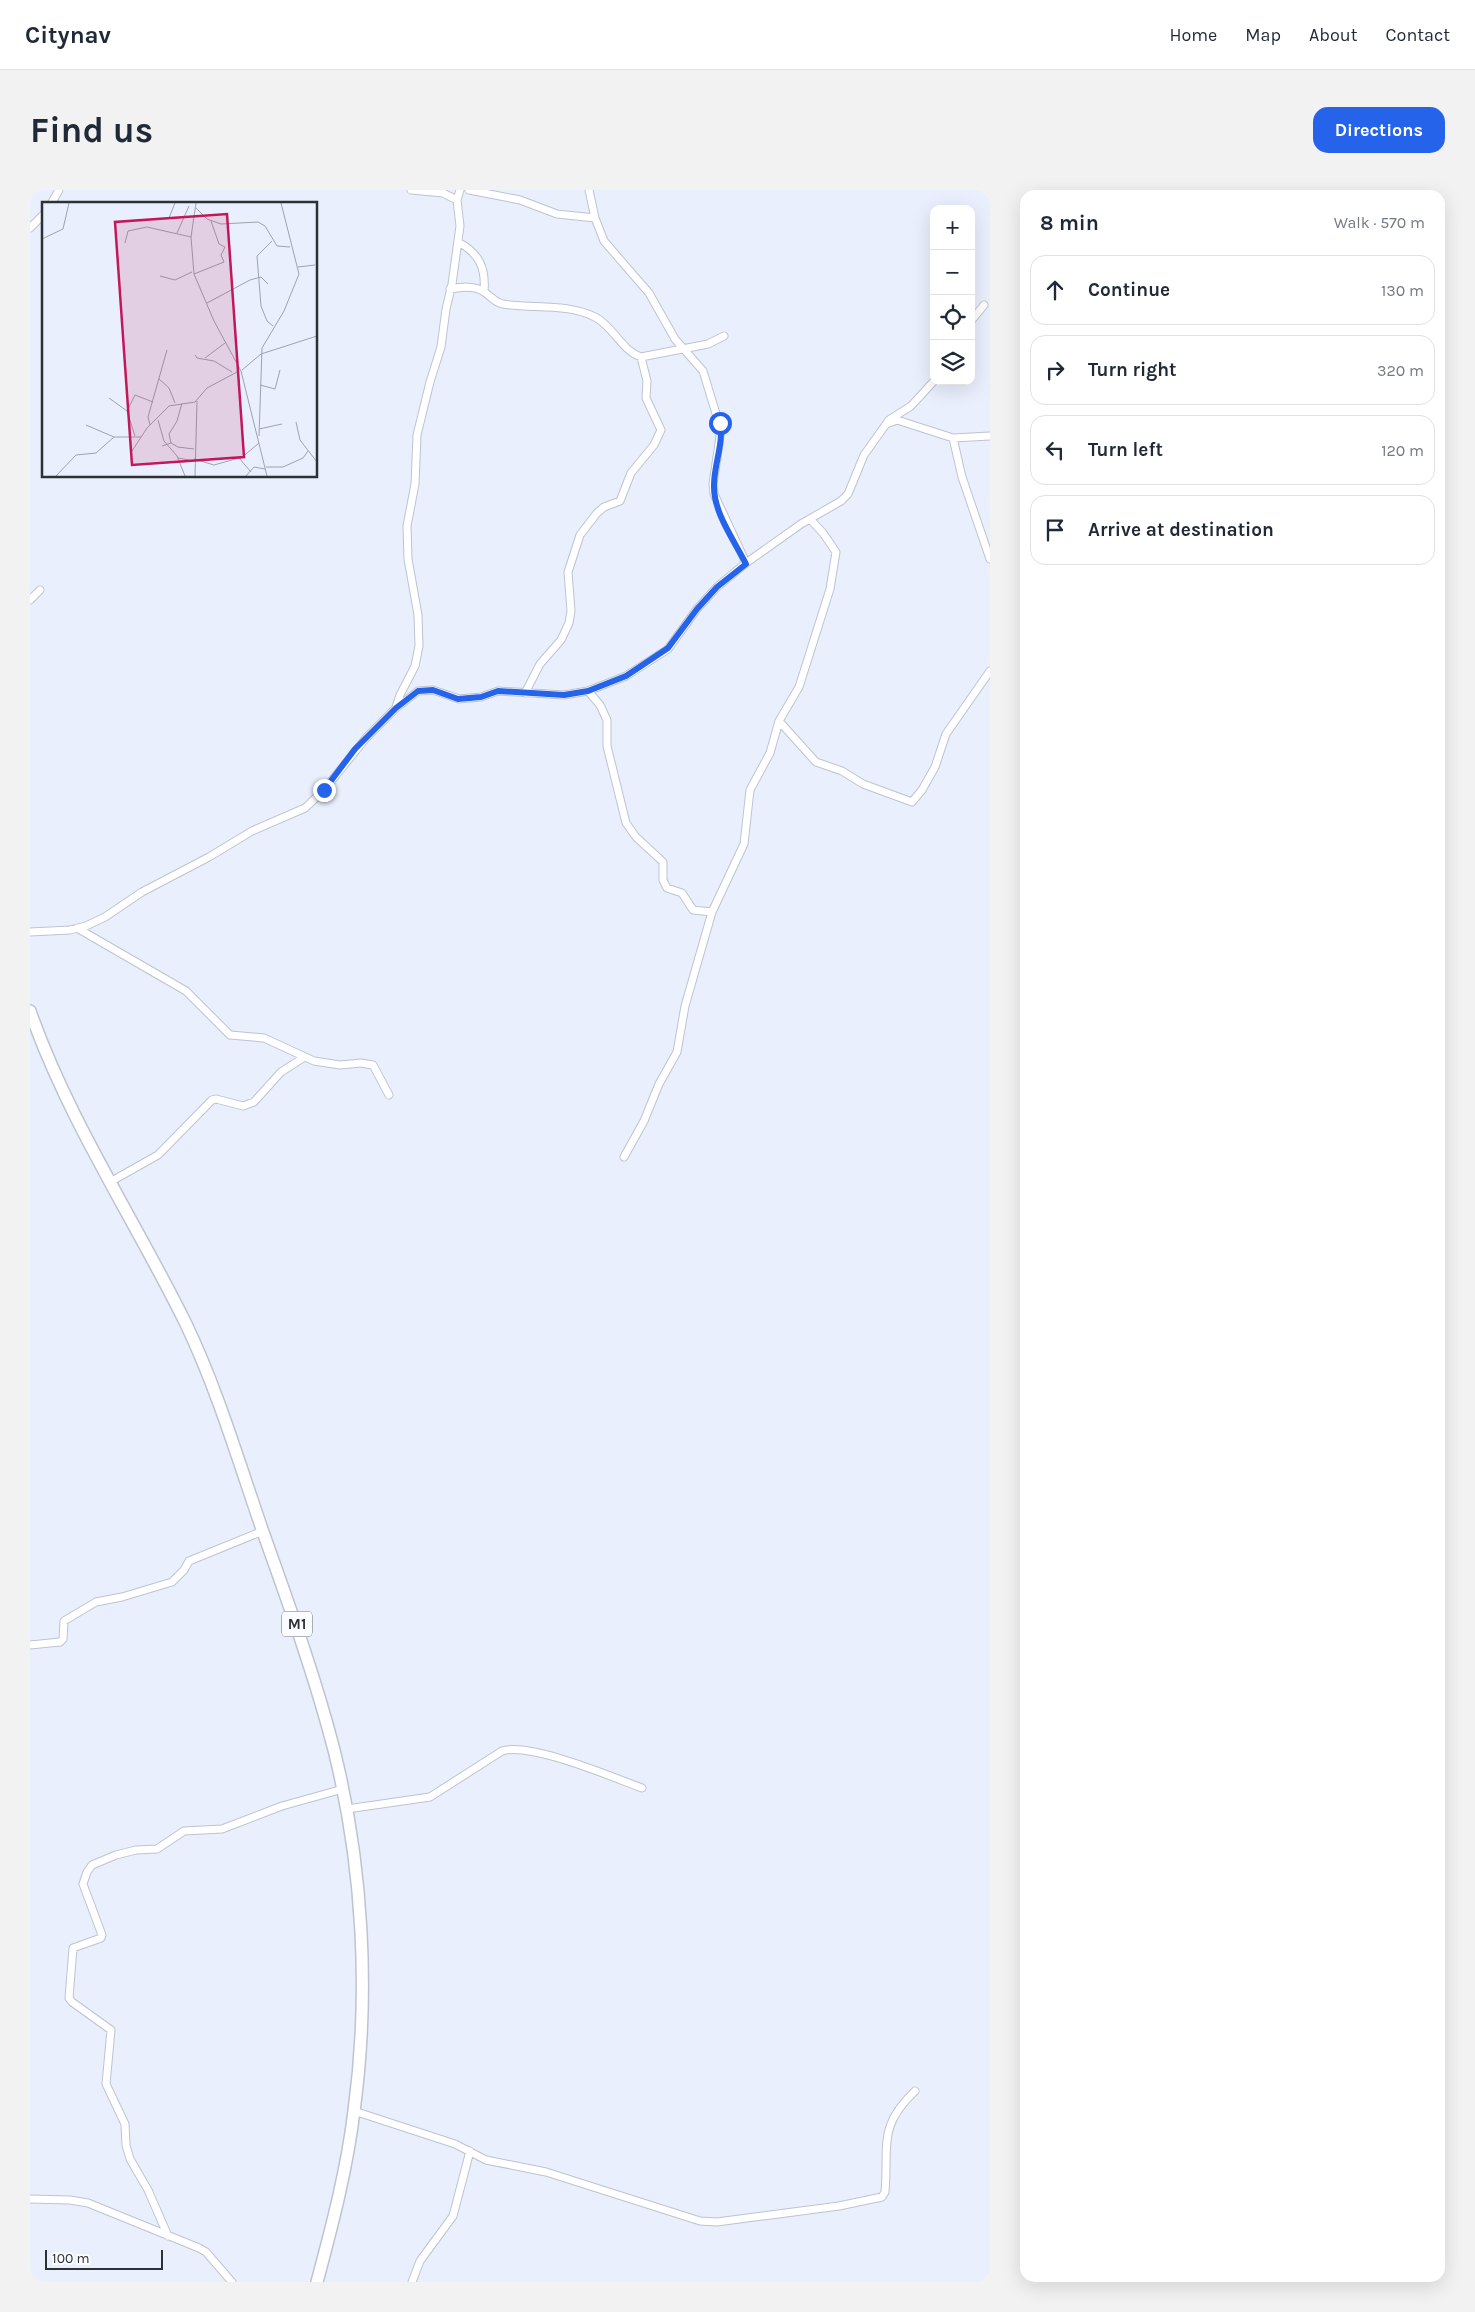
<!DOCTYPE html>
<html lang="en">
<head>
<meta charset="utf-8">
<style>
  :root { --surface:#fff; --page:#f2f2f3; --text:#1f2937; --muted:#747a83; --line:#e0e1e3; --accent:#2563eb }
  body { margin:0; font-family:Karla,sans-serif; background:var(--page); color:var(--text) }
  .controls { position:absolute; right:15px; top:15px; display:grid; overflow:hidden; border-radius:10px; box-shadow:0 5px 20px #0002 }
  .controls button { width:45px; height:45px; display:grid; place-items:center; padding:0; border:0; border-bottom:1px solid var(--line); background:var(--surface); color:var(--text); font:25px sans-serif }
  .scale { position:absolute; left:15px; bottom:12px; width:118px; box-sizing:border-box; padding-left:5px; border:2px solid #2d3034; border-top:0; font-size:14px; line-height:18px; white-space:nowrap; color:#2d3034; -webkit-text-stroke:4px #fbfcff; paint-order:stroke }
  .stop { position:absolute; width:15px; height:15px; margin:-11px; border:4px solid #2563eb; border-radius:50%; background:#fff }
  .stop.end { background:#2563eb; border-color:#fff; box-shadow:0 1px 5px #0008 }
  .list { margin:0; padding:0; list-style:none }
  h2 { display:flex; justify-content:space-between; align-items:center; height:65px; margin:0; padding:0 20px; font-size:21px }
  h2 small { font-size:16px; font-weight:400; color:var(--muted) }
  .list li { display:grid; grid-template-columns:32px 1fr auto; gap:15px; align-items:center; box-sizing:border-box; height:70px; margin:0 10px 10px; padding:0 10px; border:1px solid var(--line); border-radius:15px }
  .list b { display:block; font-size:19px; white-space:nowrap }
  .list em { font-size:16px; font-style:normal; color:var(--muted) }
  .icon { flex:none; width:28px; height:28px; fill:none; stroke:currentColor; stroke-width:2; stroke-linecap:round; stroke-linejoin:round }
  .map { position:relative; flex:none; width:960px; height:2092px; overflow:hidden; border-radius:15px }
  header { display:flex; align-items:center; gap:30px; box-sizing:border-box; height:70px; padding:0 25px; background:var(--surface); border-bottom:1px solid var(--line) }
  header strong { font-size:24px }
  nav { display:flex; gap:28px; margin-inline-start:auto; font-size:18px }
  .intro { display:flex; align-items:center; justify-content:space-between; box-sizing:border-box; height:120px; padding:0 30px }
  h1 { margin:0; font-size:35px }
  .button { padding:12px 22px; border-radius:15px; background:var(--accent); color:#fff; font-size:18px; font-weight:700 }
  main { display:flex; gap:30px; padding:0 30px }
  aside { flex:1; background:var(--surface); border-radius:15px; box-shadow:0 5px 20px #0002 }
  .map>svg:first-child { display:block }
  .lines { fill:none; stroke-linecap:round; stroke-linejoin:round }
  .minor-casing { stroke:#bec3d0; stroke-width:9 }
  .trunk-casing { stroke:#bec3d0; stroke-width:14 }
  .minor { stroke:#fff; stroke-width:7 }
  .trunk { stroke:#fff; stroke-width:11 }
  .route { stroke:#2563eb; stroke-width:6 }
  .labels { text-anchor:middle; stroke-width:4; stroke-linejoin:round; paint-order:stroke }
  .shield { fill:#fbfcff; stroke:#6b6d71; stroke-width:1 }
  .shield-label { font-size:15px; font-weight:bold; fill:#2d3034 }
  .inset-road { fill:none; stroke:#9ea3ac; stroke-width:1 }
  .view { fill:#c2185b; fill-opacity:0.15; stroke:#c2185b; stroke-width:2.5 }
  .inset-edge { fill:none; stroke:#2d3034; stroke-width:2.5 }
</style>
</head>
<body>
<header>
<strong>Citynav</strong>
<nav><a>Home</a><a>Map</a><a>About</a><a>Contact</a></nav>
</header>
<div class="intro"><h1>Find us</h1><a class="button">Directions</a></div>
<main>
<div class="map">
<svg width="960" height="2092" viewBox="0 0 960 2092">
  <rect width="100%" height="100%" fill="#e9effc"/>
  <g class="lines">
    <defs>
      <path id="minor" d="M 381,0 L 413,3 L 427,10
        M 439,0 L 490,10 L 527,24 L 565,28
        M 559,0 L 565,28 L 574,51 L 619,103 L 645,149 L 673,181 L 691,240 L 683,294 L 684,304 L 716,373
        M 21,14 L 29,0
        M 0,38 L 14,24
        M 428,52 C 449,63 456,78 454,101
        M 420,99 C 431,97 445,95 454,102 C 461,106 465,113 473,114 C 503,119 537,113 565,127 C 583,136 592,161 611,167 L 678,154 L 694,146
        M 941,131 L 954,115
        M 859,233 L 867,230 L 923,248 L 960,246
        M 923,248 L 932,287 L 960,369
        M 0,410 L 10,400
        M 558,501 L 570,515 L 577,530 L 577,556 L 596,633 L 606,647 L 633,672 L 633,690 L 637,698 L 652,703 L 663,720 L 682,722
        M 495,503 L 510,474 L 531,450 L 539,433 L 541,421 L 538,382 L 550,345 L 567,323 L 574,317 L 590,311 L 601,283 L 624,255 L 631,240 L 616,208 L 617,191 L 611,167
        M 366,517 L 370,505 L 385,476 L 389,456 L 388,425 L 378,369 L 377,336 L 385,294 L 387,245 L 400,192 L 411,157 L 416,119 L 422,94 L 430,36 L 427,10 L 430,0
        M 749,531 L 786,572 L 812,581 L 833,594 L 882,612 L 892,600 L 905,577 L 916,544 L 960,481
        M 47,738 L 156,801 L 200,845 L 234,848 L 284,871 L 310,875 L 331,873 L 343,875 L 359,905
        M 0,742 L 40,740 L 56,736 L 75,727 L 112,702 L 179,667 L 222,641 L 275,618 L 294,600 L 336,548 L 366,518 L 388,501 L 403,500 L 429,509 L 451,507 L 468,501 L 534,505 L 558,501 L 596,486 L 638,459 L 667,419 L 687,397 L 716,373 L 771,334 L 811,311 L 818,304 L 834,265 L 859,230 L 881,216 L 904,191
        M 594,967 L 614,931 L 629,894 L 647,862 L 655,816 L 682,722 L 714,654 L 720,600 L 740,563 L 749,531 L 769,497 L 800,399 L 806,362 L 793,343 L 780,329
        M 80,992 L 128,965 L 182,910 L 186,909 L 213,916 L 224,912 L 251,882 L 273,868
        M 0,1455 L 30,1452 L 33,1449 L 34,1431 L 66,1412 L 92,1407 L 142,1392 L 154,1380 L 159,1371 L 233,1341
        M 317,1619 L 400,1607 L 472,1561 C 500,1552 582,1587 612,1598
        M 324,1921 L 425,1954 L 456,1970 L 516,1982 L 670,2031 L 687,2032 L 809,2016 L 852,2007 L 855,2002 C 859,1956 847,1937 885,1901
        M 0,2009 L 40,2010 L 58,2013 L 169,2058 L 176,2062 L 202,2092
        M 138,2046 L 118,2000 L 100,1969 L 96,1955 L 95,1934 L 76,1894 L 81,1840 L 42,1812 L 39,1808 L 43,1758 L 71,1748 L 72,1745 L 53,1694 L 57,1682 L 62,1675 L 86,1665 L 106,1660 L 127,1659 L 154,1641 L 192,1639 L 252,1616 L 313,1599
        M 382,2092 L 390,2071 L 423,2026 L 440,1961"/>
      <path id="trunk" d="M 0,821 C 39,932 105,1030 156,1134 C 188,1201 209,1273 233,1342 C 259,1415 285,1486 304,1560 C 333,1676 340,1803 324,1921 C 317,1979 302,2036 287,2092"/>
    </defs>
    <use href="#minor" class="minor-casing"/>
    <use href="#trunk" class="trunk-casing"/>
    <use href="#minor" class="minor"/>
    <use href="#trunk" class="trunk"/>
  </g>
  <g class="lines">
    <path class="route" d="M 294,600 L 325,559 L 366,518 L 388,501 L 403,500 L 428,509 L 451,507 L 468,501 L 534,505 L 558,501 L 596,486 L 638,458 L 667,419 L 687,397 L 716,374 C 704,350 683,322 684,295 C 684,274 694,253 690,233"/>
  </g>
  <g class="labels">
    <rect class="shield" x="252" y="1421.5" width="30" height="25" rx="4"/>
    <g class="shield-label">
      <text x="267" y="1439">M1</text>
    </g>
  </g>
  <g transform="translate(12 12)">
    <rect width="275" height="275" fill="#e9effc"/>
    <path class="inset-road" d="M 154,1 L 149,35 L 152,72 L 172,119 L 199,169 L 225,274M 154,6 L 165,17 L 179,22 L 216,20 L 223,24 L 235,44 L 248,45M 127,16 L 133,1M 135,31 L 147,4M 0,37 L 21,27 L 27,1M 230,39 L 215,54 L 219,104 L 225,119 L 231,124M 83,41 L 86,29 L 105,25 L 149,35M 256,65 L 273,63M 152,72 L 182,60 L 179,53 L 183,45 L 177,42 L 169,19M 118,74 L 133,78 L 150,70M 165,101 L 208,78 L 219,75 L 226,82M 153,153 L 155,156 L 172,159 L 190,170M 163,156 L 183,141M 200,168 L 219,152 L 275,134M 117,177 L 127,186 L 133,201M 218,183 L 233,187 L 238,168M 67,196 L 85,209M 116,218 L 122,239 L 135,254 L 143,274M 254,220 L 258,238 L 275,260M 44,223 L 72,235 L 99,235M 108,223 L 106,215 L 125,148M 217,227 L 240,222M 93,234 L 85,209 L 93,193 L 111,200M 217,234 L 220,146 L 242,109 L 257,72 L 239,1M 129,241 L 127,232 L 135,219 L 140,201M 120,244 L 129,241 L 136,245 L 152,247M 90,249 L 105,226 L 127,204 L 153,200 L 165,186 L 197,169M 136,256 L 152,259M 152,257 L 172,263 L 197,256 L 209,270M 198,257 L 217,241M 224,265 L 241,265 L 261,256 L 266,249M 14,274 L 34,253 L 54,251 L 72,235M 153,274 L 155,199M 204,274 L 212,265 L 223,267"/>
    <path class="view" d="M 185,12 L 202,255 L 90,263 L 73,20 Z"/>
    <rect width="275" height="275" class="inset-edge"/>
  </g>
</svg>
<div class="controls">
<button>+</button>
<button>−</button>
<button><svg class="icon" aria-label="locate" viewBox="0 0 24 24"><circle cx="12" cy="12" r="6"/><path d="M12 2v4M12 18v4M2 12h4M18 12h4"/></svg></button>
<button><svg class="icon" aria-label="layers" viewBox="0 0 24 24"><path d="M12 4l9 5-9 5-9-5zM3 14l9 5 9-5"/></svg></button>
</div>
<div class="scale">100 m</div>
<div class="stop" style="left:690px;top:233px"></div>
<div class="stop end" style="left:294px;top:600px"></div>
</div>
<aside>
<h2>8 min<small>Walk · 570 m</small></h2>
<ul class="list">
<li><svg class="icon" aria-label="ahead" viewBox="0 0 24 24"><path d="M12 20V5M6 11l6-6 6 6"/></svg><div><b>Continue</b></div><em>130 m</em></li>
<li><svg class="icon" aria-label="right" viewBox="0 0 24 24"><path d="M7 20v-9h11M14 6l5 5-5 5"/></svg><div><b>Turn right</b></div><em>320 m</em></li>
<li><svg class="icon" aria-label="left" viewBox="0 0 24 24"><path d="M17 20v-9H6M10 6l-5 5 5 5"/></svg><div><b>Turn left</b></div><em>120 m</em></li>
<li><svg class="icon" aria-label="arrive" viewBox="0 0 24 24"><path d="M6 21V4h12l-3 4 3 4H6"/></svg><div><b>Arrive at destination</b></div></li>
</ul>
</aside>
</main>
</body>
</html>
